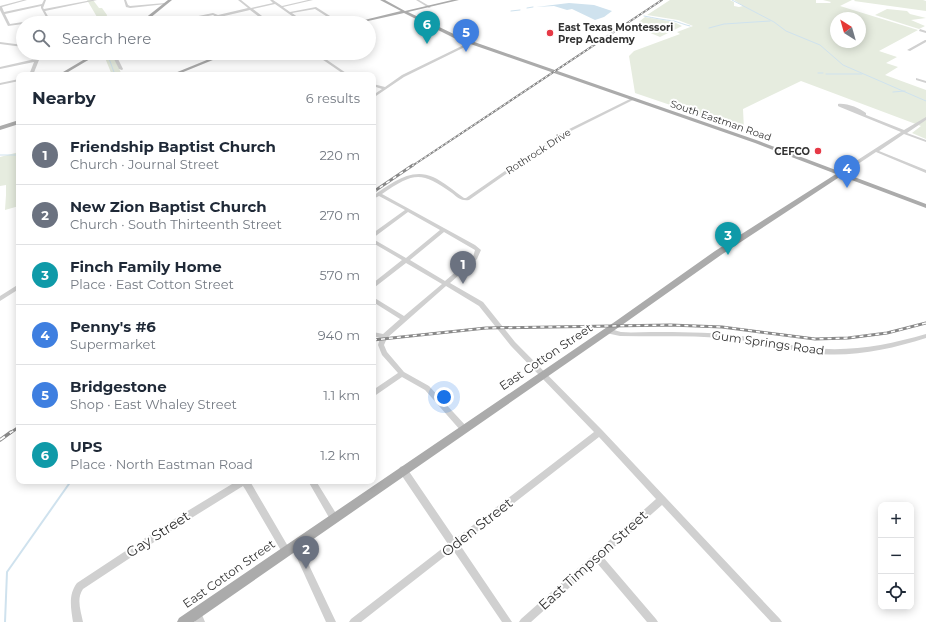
<!DOCTYPE html>
<html lang="en">
<head>
<meta charset="utf-8">
<style>
  :root { --surface:#fff; --page:#f2f2f3; --text:#1f2937; --muted:#747a83; --line:#e0e1e3; --accent:#e63946 }
  body { margin:0; font-family:Montserrat,sans-serif; background:var(--page); color:var(--text) }
  .controls { position:absolute; right:12px; bottom:12px; display:grid; overflow:hidden; border-radius:8px; box-shadow:0 2px 10px #0003 }
  .controls button { width:36px; height:36px; display:grid; place-items:center; padding:0; border:0; border-bottom:1px solid var(--line); background:var(--surface); color:var(--text); font:20px sans-serif }
  .compass { position:absolute; left:830px; top:12px; width:36px; height:36px; border-radius:50%; background:var(--surface); box-shadow:0 2px 10px #0003; rotate:323deg }
  .you { position:absolute; left:444px; top:397px; width:14px; height:14px; margin:-10px; border:3px solid #fff; border-radius:50%; background:#1a73e8; box-shadow:0 0 0 6px #1a73e833 }
  .badge { display:grid; place-items:center; width:26px; height:26px; border-radius:50%; background:var(--accent); color:#fff; font-size:13px; font-weight:700 }
  .pin { position:absolute; translate:-50% -33px; filter:drop-shadow(0 1px 2px #0008) }
  .pin::after { content:''; position:absolute; top:21px; width:14px; height:12px; background:inherit; clip-path:polygon(0 0,100% 0,50% 100%) }
  .list { margin:0; padding:0; list-style:none }
  h2 { display:flex; justify-content:space-between; align-items:center; height:52px; margin:0; padding:0 16px; font-size:17px }
  h2 small { font-size:13px; font-weight:400; color:var(--muted) }
  .list li { display:grid; grid-template-columns:26px 1fr auto; gap:12px; align-items:center; box-sizing:border-box; height:60px; padding:0 16px; border-top:1px solid var(--line) }
  .list b { display:block; font-size:15px; white-space:nowrap }
  .list p { margin:0; font-size:13px; white-space:nowrap; color:var(--muted) }
  .list em { font-size:13px; font-style:normal; color:var(--muted) }
  .icon { flex:none; width:22px; height:22px; fill:none; stroke:currentColor; stroke-width:2; stroke-linecap:round; stroke-linejoin:round }
  .map { position:relative; flex:none; width:926px; height:622px; overflow:hidden }
  .search { position:absolute; background:var(--surface); box-shadow:0 2px 10px #0003; left:16px; top:16px; width:360px; height:44px; display:flex; align-items:center; gap:10px; box-sizing:border-box; padding:0 14px; border-radius:22px; color:var(--muted); font-size:15px }
  .panel { position:absolute; background:var(--surface); box-shadow:0 2px 10px #0003; left:16px; top:72px; width:360px; height:412px; border-radius:8px }
  .map>svg:first-child { display:block }
  .green { fill:#e6ecdf; fill-rule:evenodd }
  .water { fill:#cfe2ee }
  .lines { fill:none; stroke-linecap:round; stroke-linejoin:round }
  .stream-far1 { stroke:#cfe2ee; stroke-width:1 }
  .stream { stroke:#cfe2ee; stroke-width:2 }
  .minor { fill:#d0d0d0; fill-rule:evenodd }
  .major { fill:#ababab; fill-rule:evenodd }
  .rail-far2-casing { stroke:#888; stroke-width:2 }
  .rail-far1-casing { stroke:#888; stroke-width:3 }
  .rail-casing { stroke:#888; stroke-width:3.5 }
  .rail-far2 { stroke:#fff; stroke-width:1; stroke-dasharray:2.5; stroke-linecap:butt }
  .rail-far1 { stroke:#fff; stroke-width:1.5; stroke-dasharray:4; stroke-linecap:butt }
  .rail { stroke:#fff; stroke-width:2; stroke-dasharray:6; stroke-linecap:butt }
  .poi-dot { fill:#e63946; stroke:#fff; stroke-width:1.5 }
  .labels { text-anchor:middle; stroke-width:4; stroke-linejoin:round; paint-order:stroke }
  .far-poi-label { font-size:10px; font-weight:bold; fill:#333; stroke:#fff; text-anchor:start }
  .far-street-label { font-size:10px; fill:#333; stroke:#fff }
  .street-label { font-size:12px; fill:#333; stroke:#fff }
  .near-street-label { font-size:14px; fill:#333; stroke:#fff }
</style>
</head>
<body>
<div class="map">
<svg width="926" height="622" viewBox="0 0 926 622">
  <rect width="100%" height="100%" fill="#fff"/>
  <path class="green" d="M 87,0 L 93,0 L 99,8 L 102,8 L 107,15 L 105,23 L 95,23 L 97,17 Z
    M 670,0 L 730,0 L 734,2 L 734,6 L 739,7 L 743,6 L 734,0 L 816,0 L 816,3 L 830,3 L 831,2 L 823,0 L 852,0 L 840,6 L 918,30 L 879,51 L 897,57 L 886,63 L 898,67 L 885,75 L 926,90 L 926,139 L 912,133 L 921,126 L 801,81 L 743,109 L 744,130 L 635,93 L 629,56 L 634,51 L 680,34 L 677,32 L 693,26 L 678,20 L 647,15 ZM 836,18 L 860,18 L 860,42 L 836,42 Z
    M 855,0 L 923,0 L 926,1 L 926,11 L 854,1 Z
    M 887,9 L 907,11 L 910,14 L 926,18 L 911,20 L 925,26 L 919,29 L 875,15 Z
    M 645,17 L 674,22 L 682,26 L 660,37 L 634,26 Z
    M 103,53 L 112,53 L 122,75 L 112,75 Z
    M 19,152 L 19,206 L 5,210 L 6,195 L 6,185 L 0,186 L 0,157 Z"/>
  <path class="water" d="M 569,3 L 594,5 L 612,11 L 604,17 L 595,20 L 572,9 L 567,10 L 554,6 L 536,7 Z"/>
  <g class="lines">
    <path class="stream-far1" d="M 732,0 L 774,22 L 786,31 L 820,45 L 843,65 L 926,101
      M 527,8 L 533,7
      M 511,11 L 520,10
      M 644,16 C 654,18 664,20 674,21 C 678,22 685,25 690,26
      M 709,28 L 724,24 L 770,21
      M 107,53 L 115,75
      M 818,73 L 823,73
      M 826,74 L 862,74
      M 893,92 L 905,91
      M 0,155 L 19,155"/>
    <path class="stream" d="M 5,622 L 7,572 L 71,481"/>
    <path class="minor" d="M 23,0 L 27,0 L 2,7 L 4,12 L 42,4 L 44,0 L 46,0 L 43,8 L 44,9 L 92,0 L 97,0 L 45,11 L 49,18 L 28,23 L 23,23 L 23,24 L 8,26 L 0,10 L 0,6 ZM 41,6 L 41,8 L 46,17 L 23,22 L 10,24 L 5,14 Z
      M 124,0 L 126,0 L 128,5 L 130,6 L 165,3 L 166,4 L 130,8 L 126,7 Z
      M 238,0 L 241,0 L 251,8 L 273,3 L 270,0 L 273,0 L 282,6 L 308,0 L 313,0 L 283,7 L 290,12 L 316,7 L 341,23 L 337,23 L 315,9 L 292,13 L 306,23 L 302,23 L 275,4 L 253,9 L 271,23 L 267,23 L 250,10 L 220,17 L 228,23 L 224,23 L 213,15 L 174,23 L 140,23 L 142,22 L 174,21 L 213,13 L 218,15 L 248,8 Z
      M 416,0 L 419,0 L 431,7 L 429,8 Z
      M 920,29 L 926,31 L 926,33 L 919,31 Z
      M 925,40 L 926,40 L 926,42 L 910,51 L 907,50 Z
      M 0,42 L 23,45 L 23,47 L 0,44 Z
      M 470,42 L 473,43 L 404,77 L 373,98 L 373,95 L 382,89 L 373,86 L 373,84 L 385,87 L 402,75 Z
      M 35,53 L 39,53 L 39,60 L 33,75 L 29,75 L 34,62 L 0,69 L 0,67 L 35,59 Z
      M 74,53 L 78,53 L 80,57 L 88,60 L 86,61 L 78,59 Z
      M 111,53 L 115,53 L 123,69 L 122,70 L 119,69 Z
      M 313,53 L 317,53 L 349,75 L 345,75 Z
      M 916,78 L 926,81 L 926,83 L 916,80 Z
      M 19,79 L 19,81 L 0,85 L 0,83 Z
      M 632,98 L 635,99 L 559,137 L 469,200 C 461,201 458,198 452,193 C 421,171 414,172 382,194 L 475,245 L 481,250 L 477,259 L 450,283 L 483,302 L 515,342 L 602,430 L 780,619 L 782,622 L 771,622 L 662,505 L 603,557 L 656,619 L 658,622 L 647,622 L 597,563 L 531,622 L 519,622 L 521,619 L 656,499 L 599,437 L 460,545 L 512,622 L 502,622 L 453,550 L 361,622 L 349,622 L 351,619 L 448,544 L 400,473 L 399,470 L 400,467 L 403,466 L 406,467 L 455,539 L 594,432 L 511,346 L 479,306 L 446,286 L 387,338 L 384,345 L 387,352 L 404,372 L 429,386 L 467,427 L 468,429 L 467,431 L 464,432 L 461,431 L 425,390 L 402,377 L 373,397 L 373,390 L 398,373 L 382,355 L 378,345 L 380,338 L 373,336 L 373,332 L 383,334 L 400,319 L 373,302 L 373,297 L 404,316 L 442,284 L 406,263 L 375,287 L 373,288 L 373,283 L 402,260 L 373,243 L 373,239 L 406,258 L 440,230 L 408,212 L 373,238 L 373,233 L 405,210 L 379,196 L 373,199 L 373,196 C 390,184 411,167 433,177 C 444,182 454,191 464,198 L 466,198 L 557,135 ZM 444,232 L 475,250 L 473,257 L 445,281 L 410,260 Z
      M 838,104 C 847,103 859,108 866,113 L 866,115 L 904,130 L 926,117 L 926,120 L 907,133 L 926,140 L 926,142 L 904,134 L 879,151 L 926,170 L 926,173 L 876,152 L 843,174 L 839,174 L 839,172 L 901,132 L 840,107 L 838,106 Z
      M 19,284 L 19,289 L 0,301 L 0,296 Z
      M 606,329 C 611,328 615,331 621,332 C 631,333 641,332 651,332 C 679,332 706,332 733,335 C 760,338 786,345 812,348 C 851,352 888,345 926,334 L 926,338 C 888,350 850,358 810,353 C 784,349 758,342 732,339 C 695,335 657,337 620,336 L 606,333 L 605,331 Z
      M 237,481 L 248,481 L 251,483 L 289,548 L 290,551 L 289,554 L 286,555 L 283,554 L 245,489 L 243,486 L 177,527 L 83,589 C 76,599 81,611 83,622 L 73,622 C 71,608 68,595 77,583 L 171,521 Z
      M 308,481 L 316,481 L 337,515 L 338,518 L 337,521 L 334,522 L 331,521 Z
      M 295,541 L 298,542 L 336,622 L 326,622 L 291,545 L 292,542 Z
      M 197,608 L 200,610 L 205,622 L 195,622 L 192,613 L 194,610 Z"/>
    <path class="major" d="M 168,0 L 172,0 L 144,23 L 139,23 Z
      M 380,0 L 385,0 L 405,11 L 452,0 L 459,0 L 408,12 L 460,37 L 759,141 L 926,204 L 926,208 L 841,176 L 721,255 L 622,325 L 194,622 L 177,622 L 179,618 L 616,321 L 715,251 L 836,174 L 755,143 L 456,39 L 404,13 L 359,23 L 352,23 L 401,11 Z
      M 95,53 L 100,53 L 63,75 L 58,75 Z
      M 224,53 L 230,53 L 176,75 L 170,75 Z
      M 19,120 L 19,124 L 0,130 L 0,126 Z"/>
    <defs>
      <path id="rail-far2" d="M 412,166 L 662,0"/>
      <path id="rail-far1" d="M 373,192 L 413,165
        M 373,340 L 486,328 L 670,325 L 722,327 L 815,339 L 848,338 L 887,333 L 926,323
        M 10,433 L 19,427"/>
      <path id="rail" d="M 0,440 L 11,432"/>
    </defs>
    <use href="#rail-far2" class="rail-far2-casing"/>
    <use href="#rail-far1" class="rail-far1-casing"/>
    <use href="#rail" class="rail-casing"/>
    <use href="#rail-far2" class="rail-far2"/>
    <use href="#rail-far1" class="rail-far1"/>
    <use href="#rail" class="rail"/>
  </g>
  <g class="poi-dot">
    <circle cx="550" cy="33" r="4"/>
    <circle cx="818" cy="151" r="4"/>
  </g>
  <g class="labels">
    <g class="far-poi-label">
      <text x="558" y="31">East Texas Montessori<tspan x="558" dy="12">Prep Academy</tspan></text>
      <text x="810" y="155" text-anchor="end">CEFCO</text>
    </g>
    <g class="far-street-label">
      <text transform="translate(721 120) rotate(19)" y="4">South Eastman Road</text>
      <text transform="translate(538 151) rotate(-33)" y="4">Rothrock Drive</text>
    </g>
    <g class="street-label">
      <text transform="translate(768 343) rotate(8)" y="4">Gum Springs Road</text>
      <text transform="translate(546 357) rotate(-34)" y="4">East Cotton Street</text>
      <text transform="translate(229 574) rotate(-35)" y="4">East Cotton Street</text>
    </g>
    <g class="near-street-label">
      <text transform="translate(477 527) rotate(-38)" y="5">Oden Street</text>
      <text transform="translate(158 534) rotate(-33)" y="5">Gay Street</text>
      <text transform="translate(593 560) rotate(-42)" y="5">East Timpson Street</text>
    </g>
  </g>
</svg>
<div class="controls">
<button>+</button>
<button>−</button>
<button><svg class="icon" aria-label="locate" viewBox="0 0 24 24"><circle cx="12" cy="12" r="6"/><path d="M12 2v4M12 18v4M2 12h4M18 12h4"/></svg></button>
</div>
<svg class="compass" viewBox="-18 -18 36 36"><path d="M0-13l5 13h-10z" fill="#e53935"/><path d="M0 13l5-13h-10z" fill="#747a83"/></svg>
<div class="you"></div>
<div class="pin badge" style="left:463px;top:284px;background:#6b7280">1</div>
<div class="pin badge" style="left:306px;top:569px;background:#6b7280">2</div>
<div class="pin badge" style="left:728px;top:255px;background:#0f9aa8">3</div>
<div class="pin badge" style="left:847px;top:188px;background:#3f7fe0">4</div>
<div class="pin badge" style="left:466px;top:52px;background:#3f7fe0">5</div>
<div class="pin badge" style="left:427px;top:44px;background:#0f9aa8">6</div>
<div class="search"><svg class="icon" aria-label="search" viewBox="0 0 24 24"><circle cx="10" cy="10" r="6"/><path d="M15 15l6 6"/></svg>Search here</div>
<section class="panel">
<h2>Nearby<small>6 results</small></h2>
<ul class="list">
<li><span class="badge" style="background:#6b7280">1</span><div><b>Friendship Baptist Church</b><p>Church · Journal Street</p></div><em>220 m</em></li>
<li><span class="badge" style="background:#6b7280">2</span><div><b>New Zion Baptist Church</b><p>Church · South Thirteenth Street</p></div><em>270 m</em></li>
<li><span class="badge" style="background:#0f9aa8">3</span><div><b>Finch Family Home</b><p>Place · East Cotton Street</p></div><em>570 m</em></li>
<li><span class="badge" style="background:#3f7fe0">4</span><div><b>Penny's #6</b><p>Supermarket</p></div><em>940 m</em></li>
<li><span class="badge" style="background:#3f7fe0">5</span><div><b>Bridgestone</b><p>Shop · East Whaley Street</p></div><em>1.1 km</em></li>
<li><span class="badge" style="background:#0f9aa8">6</span><div><b>UPS</b><p>Place · North Eastman Road</p></div><em>1.2 km</em></li>
</ul>
</section>
</div>
</body>
</html>
